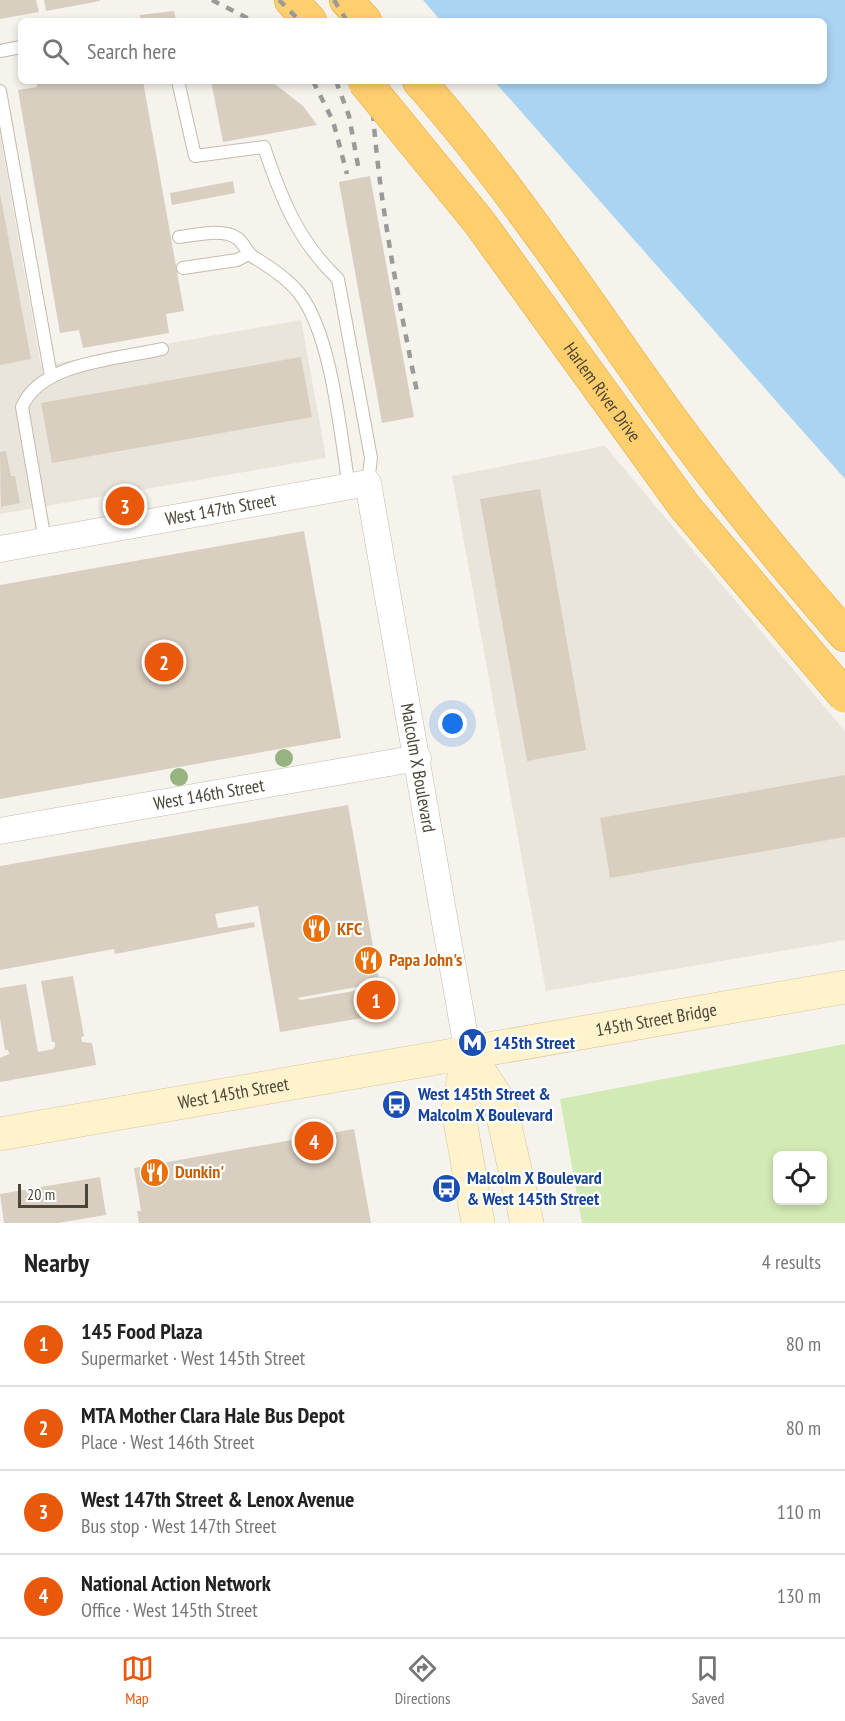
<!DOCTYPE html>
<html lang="en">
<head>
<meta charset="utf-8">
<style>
  :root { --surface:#fff; --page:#f6f6f6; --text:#222; --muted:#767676; --line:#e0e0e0; --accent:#ea580c }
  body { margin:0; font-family:"PT Sans Narrow",sans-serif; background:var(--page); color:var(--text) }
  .controls { position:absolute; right:18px; bottom:18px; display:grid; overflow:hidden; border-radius:9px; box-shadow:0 3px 9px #0003 }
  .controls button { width:54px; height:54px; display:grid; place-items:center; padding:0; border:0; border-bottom:2px solid var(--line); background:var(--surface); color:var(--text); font:30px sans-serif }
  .scale { position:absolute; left:18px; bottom:15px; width:70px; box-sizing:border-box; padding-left:6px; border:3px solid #4b4439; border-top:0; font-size:16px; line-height:21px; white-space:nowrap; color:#4b4439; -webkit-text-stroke:4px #fff; paint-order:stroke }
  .you { position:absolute; left:453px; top:724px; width:21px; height:21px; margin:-15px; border:4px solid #fff; border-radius:50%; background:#1a73e8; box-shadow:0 0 0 9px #1a73e833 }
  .badge { display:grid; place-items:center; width:39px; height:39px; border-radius:50%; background:var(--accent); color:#fff; font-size:20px; font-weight:700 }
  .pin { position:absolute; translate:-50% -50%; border:3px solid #fff; box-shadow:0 2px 6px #0006 }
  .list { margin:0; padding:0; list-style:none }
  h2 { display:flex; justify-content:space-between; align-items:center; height:78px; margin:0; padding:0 24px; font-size:26px }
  h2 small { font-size:20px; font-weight:400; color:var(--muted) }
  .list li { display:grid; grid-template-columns:39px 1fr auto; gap:18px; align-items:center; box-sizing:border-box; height:84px; padding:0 24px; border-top:2px solid var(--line) }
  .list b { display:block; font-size:22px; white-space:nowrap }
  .list p { margin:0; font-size:20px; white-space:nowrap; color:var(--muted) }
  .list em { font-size:20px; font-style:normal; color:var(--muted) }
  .icon { flex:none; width:33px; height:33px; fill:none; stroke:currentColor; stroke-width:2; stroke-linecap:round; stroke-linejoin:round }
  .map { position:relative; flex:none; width:845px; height:1223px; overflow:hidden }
  .search { position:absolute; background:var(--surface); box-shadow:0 3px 9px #0003; left:18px; right:18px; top:18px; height:66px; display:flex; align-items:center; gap:15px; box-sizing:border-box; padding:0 21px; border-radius:9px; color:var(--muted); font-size:22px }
  .sheet { height:414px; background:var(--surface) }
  nav { display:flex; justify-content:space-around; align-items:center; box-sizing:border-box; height:84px; border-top:2px solid var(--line); background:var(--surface); font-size:16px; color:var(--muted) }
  nav a { display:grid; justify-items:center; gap:3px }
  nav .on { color:var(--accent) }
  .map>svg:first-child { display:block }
  .residential { fill:#eae5da }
  .green { fill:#d2eab5; fill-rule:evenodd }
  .water { fill:#a9d4f2 }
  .building { fill:#d8cfc1; fill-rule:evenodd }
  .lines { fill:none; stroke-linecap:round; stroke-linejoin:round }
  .service-casing { stroke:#c2bbae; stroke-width:14 }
  .minor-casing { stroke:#c2bbae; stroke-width:27 }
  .secondary-casing { stroke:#d6c79b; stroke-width:34 }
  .motorway-casing { stroke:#e0a43c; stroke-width:34 }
  .service { stroke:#fff; stroke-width:12 }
  .minor { stroke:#fff; stroke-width:26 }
  .secondary { stroke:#fff3cd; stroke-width:33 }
  .motorway { stroke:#ffcf6e; stroke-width:33 }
  .rail { stroke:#9a9a9a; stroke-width:4.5; stroke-dasharray:8 8; stroke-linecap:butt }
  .motorway-bridge-casing { stroke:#e0a43c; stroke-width:34; stroke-linecap:butt }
  .motorway-bridge { stroke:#ffcf6e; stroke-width:33 }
  .tree { fill:#97b381 }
  .labels { text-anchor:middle; stroke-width:4.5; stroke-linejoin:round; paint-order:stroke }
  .street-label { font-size:18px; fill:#4b4439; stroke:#fff }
  .food-label { font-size:18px; font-weight:bold; fill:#c56008; stroke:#fff; text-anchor:start }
  .transit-label { font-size:18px; font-weight:bold; fill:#164399; stroke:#fff; text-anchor:start }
</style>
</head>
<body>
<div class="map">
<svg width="845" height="1223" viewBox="0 0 845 1223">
  <rect width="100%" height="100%" fill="#f6f3ec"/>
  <path class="residential" d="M 0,134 L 41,366 L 301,320 L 326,458 L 0,514 Z
    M 605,446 L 845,731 L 845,940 L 546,991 L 452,476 Z"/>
  <path class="green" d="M 845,1044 L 845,1223 L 582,1223 L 560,1099 ZM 778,1156 L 822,1156 L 822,1200 L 778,1200 Z"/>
  <path class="water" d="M 423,0 L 845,0 L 845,479 L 494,81 L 824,81 L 824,21 L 441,21 Z"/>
  <path class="building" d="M 0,0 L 36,0 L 39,12 L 0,19 Z
    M 44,0 L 100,0 L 100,1 L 46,11 Z
    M 174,11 L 176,21 L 141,21 L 140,15 Z
    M 36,81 L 143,81 L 184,311 L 166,314 L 169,333 L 83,348 L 79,330 L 60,333 L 18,90 L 37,87 Z
    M 211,81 L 271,81 L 303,106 L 317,125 L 223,142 Z
    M 370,176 L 414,417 L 382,423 L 339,182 Z
    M 233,181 L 235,193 L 172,205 L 170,193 Z
    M 0,193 L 31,359 L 0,365 Z
    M 301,357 L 312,417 L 52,463 L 41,403 Z
    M 6,451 L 11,476 L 15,476 L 20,503 L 1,507 L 0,452 Z
    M 540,489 L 586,750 L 527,761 L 480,499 Z
    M 304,531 L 341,738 L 0,799 L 0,585 Z
    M 845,775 L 845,837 L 610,878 L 600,818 Z
    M 348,805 L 385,1014 L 280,1032 L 258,906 L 215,914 L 218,928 L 254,922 L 255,927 L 115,954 L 114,949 L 0,970 L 0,866 ZM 362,986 L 360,990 L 301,1000 L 297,998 Z
    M 73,976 L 84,1036 L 81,1037 L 82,1042 L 92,1043 L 96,1065 L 0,1082 L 0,1058 L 9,1054 L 8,1050 L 5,1050 L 0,1019 L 0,988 L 26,984 L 38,1052 L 53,1049 L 55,1046 L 55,1042 L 52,1042 L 41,981 Z
    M 354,1129 L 371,1223 L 139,1223 L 137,1211 L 141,1211 L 134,1168 Z
    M 100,1177 L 106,1215 L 58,1223 L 4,1223 L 0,1194 Z"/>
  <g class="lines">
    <defs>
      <path id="service" d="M 0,51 L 21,47
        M 178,81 L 195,156 L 264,147 C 281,198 298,241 338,279 L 371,458 L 368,483
        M 0,91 L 51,376
        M 179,237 C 197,235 222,228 237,238 C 244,243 246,251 252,256 C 269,267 286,277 299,293 C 332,335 340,432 349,487
        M 183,268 L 237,260 L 249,254
        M 45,541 L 22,407 C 40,362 119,359 162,349"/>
      <g id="minor">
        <path id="s1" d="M 0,549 L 368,483 L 468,1054"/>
        <path id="s2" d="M 0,831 L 418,758"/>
      </g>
      <g id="secondary">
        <path d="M 468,1054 L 500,1103 L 527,1223"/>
        <path d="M 468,1054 L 458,1109 L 478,1223"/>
        <path id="s3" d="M 0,1134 L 845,987"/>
      </g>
      <path id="motorway" d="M 291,0 L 310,21
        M 346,0 L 365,21
        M 419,81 C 512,186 589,306 671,419 C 726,494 784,565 845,635"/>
    </defs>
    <use href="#service" class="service-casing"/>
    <use href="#minor" class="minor-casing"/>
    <use href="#secondary" class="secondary-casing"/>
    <use href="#motorway" class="motorway-casing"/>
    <use href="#service" class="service"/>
    <use href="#minor" class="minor"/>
    <use href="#secondary" class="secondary"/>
    <use href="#motorway" class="motorway"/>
    <path class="rail" d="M 212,0 L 253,21
      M 279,0 L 300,21
      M 334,0 L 347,21
      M 313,81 L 333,121 L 347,174
      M 336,81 L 349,116 L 359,171
      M 371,81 C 376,188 397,292 418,397"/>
    <defs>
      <g id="motorway-bridge">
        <path id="s4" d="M 364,81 L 479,222 L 685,507 L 845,696"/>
      </g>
    </defs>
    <use href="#motorway-bridge" class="motorway-bridge-casing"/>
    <use href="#motorway-bridge" class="motorway-bridge"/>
  </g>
  <g class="tree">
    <circle cx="284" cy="758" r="9"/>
    <circle cx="179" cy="777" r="9"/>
  </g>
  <defs>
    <symbol id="restaurant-disc" viewBox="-11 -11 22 22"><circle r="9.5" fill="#e8710a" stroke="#fff"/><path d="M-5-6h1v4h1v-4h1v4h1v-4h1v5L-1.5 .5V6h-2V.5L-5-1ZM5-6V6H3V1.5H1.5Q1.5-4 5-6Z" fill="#fff"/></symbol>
    <symbol id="metro-disc" viewBox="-11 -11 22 22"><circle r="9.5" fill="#1a4fb4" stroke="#fff"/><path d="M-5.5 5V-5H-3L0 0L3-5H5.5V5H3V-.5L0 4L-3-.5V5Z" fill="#fff"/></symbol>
    <symbol id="bus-disc" viewBox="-11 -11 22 22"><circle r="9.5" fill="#1a4fb4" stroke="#fff"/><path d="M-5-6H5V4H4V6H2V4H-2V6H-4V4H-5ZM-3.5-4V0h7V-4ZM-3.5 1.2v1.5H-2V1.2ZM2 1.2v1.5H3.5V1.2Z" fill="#fff"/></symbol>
  </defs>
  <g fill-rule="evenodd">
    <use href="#restaurant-disc" x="300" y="912" width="33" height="33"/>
    <use href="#restaurant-disc" x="352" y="944" width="33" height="33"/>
    <use href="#metro-disc" x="456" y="1026" width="33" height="33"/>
    <use href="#bus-disc" x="380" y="1088" width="33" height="33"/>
    <use href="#restaurant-disc" x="138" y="1156" width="33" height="33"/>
    <use href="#bus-disc" x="430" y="1172" width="33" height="33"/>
  </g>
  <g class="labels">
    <g class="street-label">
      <text dy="6" stroke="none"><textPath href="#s4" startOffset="392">Harlem River Drive</textPath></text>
      <text dy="6" stroke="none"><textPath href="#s1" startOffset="224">West 147th Street</textPath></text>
      <text dy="6" stroke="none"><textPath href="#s1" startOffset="663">Malcolm X Boulevard</textPath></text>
      <text dy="6" stroke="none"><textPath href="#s2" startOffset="212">West 146th Street</textPath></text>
      <text dy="6" stroke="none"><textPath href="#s3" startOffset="666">145th Street Bridge</textPath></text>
      <text dy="6" stroke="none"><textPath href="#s3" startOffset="237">West 145th Street</textPath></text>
    </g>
    <g class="food-label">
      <text x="337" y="935">KFC</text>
      <text x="389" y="966">Papa John's</text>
      <text x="175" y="1178">Dunkin'</text>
    </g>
    <g class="transit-label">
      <text x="493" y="1049">145th Street</text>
      <text x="418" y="1100">West 145th Street &amp;<tspan x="418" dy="21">Malcolm X Boulevard</tspan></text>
      <text x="467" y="1184">Malcolm X Boulevard<tspan x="467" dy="21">&amp; West 145th Street</tspan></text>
    </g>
  </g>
</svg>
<div class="controls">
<button><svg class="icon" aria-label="locate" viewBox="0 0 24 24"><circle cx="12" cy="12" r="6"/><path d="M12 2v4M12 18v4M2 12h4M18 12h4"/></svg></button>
</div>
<div class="scale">20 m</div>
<div class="you"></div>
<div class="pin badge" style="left:376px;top:1000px">1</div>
<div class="pin badge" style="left:164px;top:662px">2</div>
<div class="pin badge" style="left:125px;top:506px">3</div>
<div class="pin badge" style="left:314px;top:1141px">4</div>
<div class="search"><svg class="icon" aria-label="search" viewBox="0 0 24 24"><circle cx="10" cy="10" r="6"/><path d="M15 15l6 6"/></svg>Search here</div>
</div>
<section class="sheet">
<h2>Nearby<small>4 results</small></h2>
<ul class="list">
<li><span class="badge">1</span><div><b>145 Food Plaza</b><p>Supermarket · West 145th Street</p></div><em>80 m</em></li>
<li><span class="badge">2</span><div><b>MTA Mother Clara Hale Bus Depot</b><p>Place · West 146th Street</p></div><em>80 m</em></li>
<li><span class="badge">3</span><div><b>West 147th Street &amp; Lenox Avenue</b><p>Bus stop · West 147th Street</p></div><em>110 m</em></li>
<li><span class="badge">4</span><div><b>National Action Network</b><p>Office · West 145th Street</p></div><em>130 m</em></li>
</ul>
</section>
<nav>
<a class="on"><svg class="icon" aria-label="map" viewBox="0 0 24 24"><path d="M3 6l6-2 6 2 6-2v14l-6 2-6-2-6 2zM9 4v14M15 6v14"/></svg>Map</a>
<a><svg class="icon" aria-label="directions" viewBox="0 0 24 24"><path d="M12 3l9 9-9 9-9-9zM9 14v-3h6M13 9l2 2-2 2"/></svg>Directions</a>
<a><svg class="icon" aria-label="saved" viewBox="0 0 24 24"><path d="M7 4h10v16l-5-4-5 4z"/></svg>Saved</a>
</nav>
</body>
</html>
